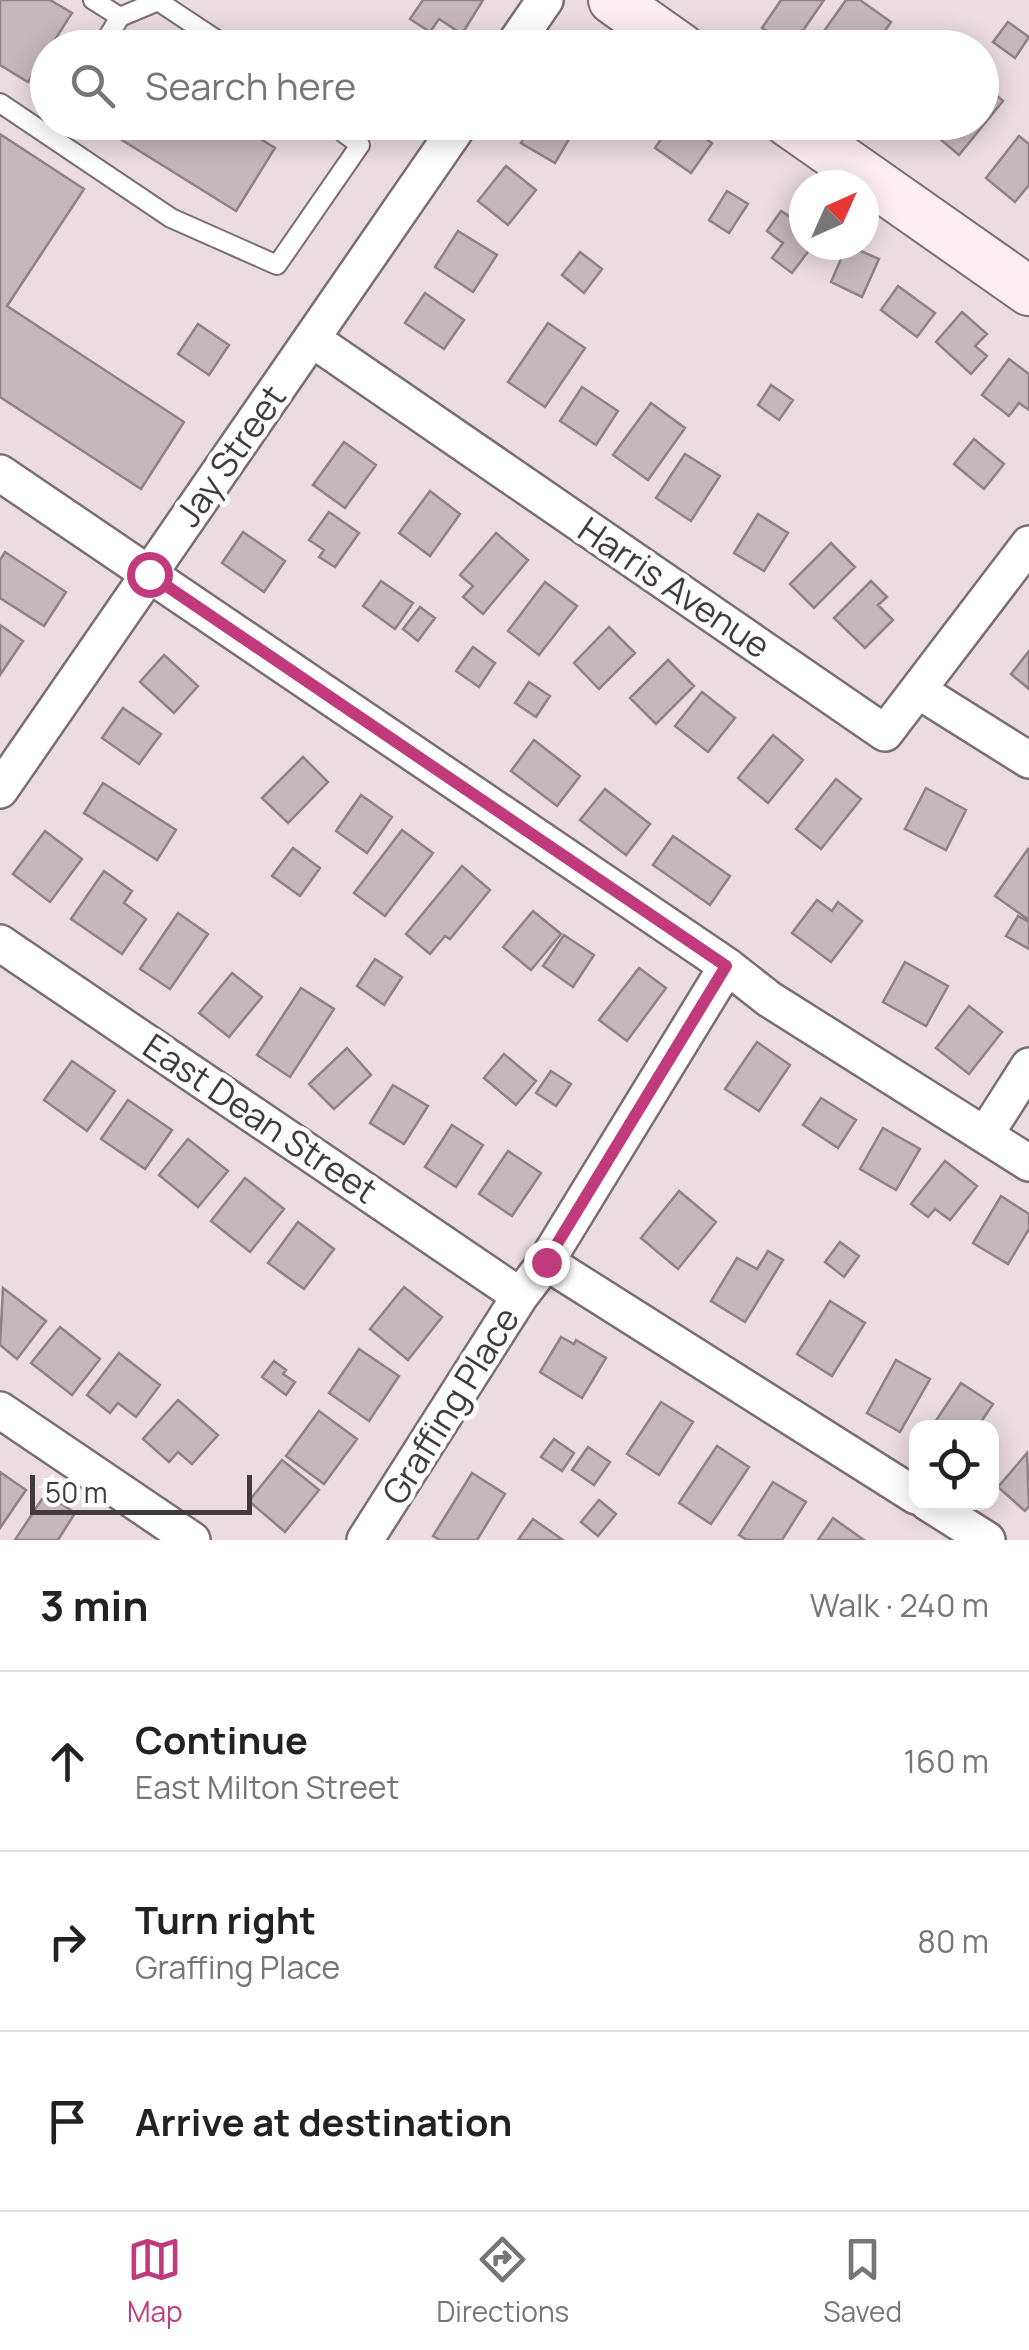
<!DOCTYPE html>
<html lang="en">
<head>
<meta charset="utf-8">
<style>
  :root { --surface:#fff; --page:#f6f6f6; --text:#222; --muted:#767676; --line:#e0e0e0; --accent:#c13b7c }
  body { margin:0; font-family:Manrope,sans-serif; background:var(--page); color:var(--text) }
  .controls { position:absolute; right:30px; bottom:30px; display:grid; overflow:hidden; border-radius:20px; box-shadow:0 5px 25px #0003 }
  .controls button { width:90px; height:90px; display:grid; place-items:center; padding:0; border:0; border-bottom:2px solid var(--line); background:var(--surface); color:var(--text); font:50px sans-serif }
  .compass { position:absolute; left:789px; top:170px; width:90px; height:90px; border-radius:50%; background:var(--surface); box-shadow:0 5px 25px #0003; rotate:45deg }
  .scale { position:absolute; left:30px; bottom:25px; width:222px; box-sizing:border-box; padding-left:10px; border:5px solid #413b3d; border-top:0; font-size:28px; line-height:35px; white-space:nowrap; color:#413b3d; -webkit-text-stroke:8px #fff; paint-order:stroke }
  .stop { position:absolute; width:30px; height:30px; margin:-22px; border:8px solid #c13b7c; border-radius:50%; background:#fff }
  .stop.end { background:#c13b7c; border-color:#fff; box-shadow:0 2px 10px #0008 }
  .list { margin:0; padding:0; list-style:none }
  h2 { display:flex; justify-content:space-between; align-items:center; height:130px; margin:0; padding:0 40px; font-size:42px }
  h2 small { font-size:32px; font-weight:400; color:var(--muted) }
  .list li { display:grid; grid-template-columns:65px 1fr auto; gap:30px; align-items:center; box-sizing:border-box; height:180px; padding:0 40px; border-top:2px solid var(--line) }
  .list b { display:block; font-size:38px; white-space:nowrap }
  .list p { margin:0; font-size:32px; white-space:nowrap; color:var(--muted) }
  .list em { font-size:32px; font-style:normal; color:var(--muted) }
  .icon { flex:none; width:55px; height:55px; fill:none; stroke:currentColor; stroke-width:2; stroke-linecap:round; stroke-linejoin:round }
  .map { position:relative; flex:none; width:1029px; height:1540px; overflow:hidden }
  .search { position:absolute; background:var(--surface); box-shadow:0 5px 25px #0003; left:30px; right:30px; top:30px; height:110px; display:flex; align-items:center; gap:25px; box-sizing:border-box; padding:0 35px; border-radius:55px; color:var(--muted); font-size:38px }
  .sheet { height:670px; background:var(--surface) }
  nav { display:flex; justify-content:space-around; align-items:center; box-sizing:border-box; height:140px; border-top:2px solid var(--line); background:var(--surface); font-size:28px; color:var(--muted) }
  nav a { display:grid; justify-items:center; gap:5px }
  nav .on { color:var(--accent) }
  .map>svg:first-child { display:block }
  .building { fill:#c5b8bc; stroke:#8e8286; stroke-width:2.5 }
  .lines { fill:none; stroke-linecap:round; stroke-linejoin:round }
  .service-casing { stroke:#7a6e72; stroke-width:22 }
  .minor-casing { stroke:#7a6e72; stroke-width:40 }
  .secondary-casing { stroke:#7a6e72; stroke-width:52 }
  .service { stroke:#fff; stroke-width:18 }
  .minor { stroke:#fff; stroke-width:35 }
  .secondary { stroke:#fcedf2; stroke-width:48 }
  .route { stroke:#c13b7c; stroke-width:12 }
  .labels { text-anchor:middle; stroke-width:10; stroke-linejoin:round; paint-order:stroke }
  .street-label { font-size:35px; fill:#413b3d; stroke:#fff }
</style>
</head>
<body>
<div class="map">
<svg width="1029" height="1540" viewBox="0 0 1029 1540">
  <rect width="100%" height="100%" fill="#eadce1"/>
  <path class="building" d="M 0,0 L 50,0 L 72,13 L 28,82 L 0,65 Z
    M 423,0 L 483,0 L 462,34 L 439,19 L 430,32 L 410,19 Z
    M 781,0 L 824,0 L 791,48 L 762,28 Z
    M 846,0 L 860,0 L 891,22 L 873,48 L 812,48 Z
    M 1008,22 L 1029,37 L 1015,58 L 993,42 Z
    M 982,83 L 1003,101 L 959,155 L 921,123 L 982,122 Z
    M 93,122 L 233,122 L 275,148 L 236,211 Z
    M 533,122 L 579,122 L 555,163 L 521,143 Z
    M 673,122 L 682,122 L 712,143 L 691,173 L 655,148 Z
    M 0,134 L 84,189 L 7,306 L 184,422 L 141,489 L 0,397 Z
    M 1019,136 L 1029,144 L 1029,185 L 1015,202 L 986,178 Z
    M 506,166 L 536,190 L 508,225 L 478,201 Z
    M 727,191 L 748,204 L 729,233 L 709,220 Z
    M 800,206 L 804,209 L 804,245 L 813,245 L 792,273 L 772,258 L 783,243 L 767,231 L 781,211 L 792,218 Z
    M 458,231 L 497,255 L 473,292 L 435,267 Z
    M 847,245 L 879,259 L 862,297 L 831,282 Z
    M 580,252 L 602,269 L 584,293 L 562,275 Z
    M 898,286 L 935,313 L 917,337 L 881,310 Z
    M 425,293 L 464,320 L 444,349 L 405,323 Z
    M 962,312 L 987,334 L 975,346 L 987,356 L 971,374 L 936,342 Z
    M 548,323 L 585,348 L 545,407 L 508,382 Z
    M 198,324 L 229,345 L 209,375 L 178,354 Z
    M 1009,359 L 1029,374 L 1029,410 L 1019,403 L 1009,416 L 982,395 Z
    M 771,385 L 793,400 L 779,420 L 758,405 Z
    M 582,387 L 618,411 L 596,445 L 560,421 Z
    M 651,403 L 685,428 L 648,480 L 613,455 Z
    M 974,439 L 1004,464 L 984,489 L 954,464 Z
    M 344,442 L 376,465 L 345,508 L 313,485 Z
    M 685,454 L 720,476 L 691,521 L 656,498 Z
    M 430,491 L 460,514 L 430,556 L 399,533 Z
    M 329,512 L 359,533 L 335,567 L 319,557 L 324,550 L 309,540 Z
    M 758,514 L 788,533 L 764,571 L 734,553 Z
    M 243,532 L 285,561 L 264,592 L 222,563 Z
    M 496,533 L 528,560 L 483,614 L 463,597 L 473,586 L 460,575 Z
    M 831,543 L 855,567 L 814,608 L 790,584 Z
    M 5,552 L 66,592 L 44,626 L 0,598 L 0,560 Z
    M 381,581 L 413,603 L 395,629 L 363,606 Z
    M 871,581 L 887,597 L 878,605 L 893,620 L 865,648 L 834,618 Z
    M 545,582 L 577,606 L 539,655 L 508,631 Z
    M 420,607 L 435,618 L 418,641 L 403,629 Z
    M 0,625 L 23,641 L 0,675 Z
    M 609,627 L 635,653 L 599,689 L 574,663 Z
    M 473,647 L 495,663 L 479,687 L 456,671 Z
    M 1029,651 L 1029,689 L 1011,674 Z
    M 164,655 L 198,686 L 174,713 L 140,682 Z
    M 668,660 L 694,686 L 656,724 L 630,698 Z
    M 529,682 L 550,696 L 536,717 L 515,703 Z
    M 702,692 L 735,718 L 708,752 L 675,726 Z
    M 123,708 L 161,734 L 139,764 L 102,738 Z
    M 773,735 L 803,760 L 768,803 L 738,778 Z
    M 534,740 L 580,776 L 557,806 L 511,771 Z
    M 303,757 L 328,782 L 288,823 L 262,798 Z
    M 836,779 L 861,799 L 821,849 L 796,829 Z
    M 103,783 L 176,830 L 157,860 L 84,813 Z
    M 926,788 L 966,810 L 946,850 L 905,829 Z
    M 605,789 L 650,824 L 626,855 L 580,820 Z
    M 361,795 L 392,817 L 367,853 L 336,831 Z
    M 402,830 L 433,853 L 385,916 L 354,893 Z
    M 45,831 L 82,859 L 50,902 L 13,874 Z
    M 673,836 L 730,876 L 710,905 L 653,865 Z
    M 293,848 L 320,868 L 300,896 L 272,876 Z
    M 1028,849 L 1029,850 L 1029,920 L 995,896 Z
    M 462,866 L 490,890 L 450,939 L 445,936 L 430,954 L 406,934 Z
    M 104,871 L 132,891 L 124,903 L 146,919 L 122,954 L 71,919 Z
    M 817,900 L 832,911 L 838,902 L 862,921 L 831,962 L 792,933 Z
    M 533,911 L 561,934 L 531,970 L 503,947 Z
    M 178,913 L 208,934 L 170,989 L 140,969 Z
    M 1018,916 L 1029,922 L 1029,949 L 1006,936 Z
    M 564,935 L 594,955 L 573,987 L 543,966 Z
    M 375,959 L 402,977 L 384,1005 L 357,986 Z
    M 905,962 L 948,986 L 926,1026 L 883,1002 Z
    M 639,968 L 666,988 L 627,1041 L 599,1020 Z
    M 232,973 L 262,997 L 229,1037 L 199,1013 Z
    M 301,988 L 334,1009 L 290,1077 L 257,1055 Z
    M 969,1006 L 1002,1032 L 969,1074 L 936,1048 Z
    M 757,1042 L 790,1065 L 759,1111 L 725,1089 Z
    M 347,1048 L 371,1075 L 334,1109 L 309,1084 Z
    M 504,1054 L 536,1081 L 516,1105 L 484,1078 Z
    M 72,1061 L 115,1091 L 87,1131 L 44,1100 Z
    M 551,1071 L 571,1084 L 556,1106 L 536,1093 Z
    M 393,1085 L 428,1106 L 404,1144 L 370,1123 Z
    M 821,1098 L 856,1120 L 838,1148 L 803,1125 Z
    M 128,1100 L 172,1130 L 145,1169 L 101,1139 Z
    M 452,1125 L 483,1145 L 456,1187 L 425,1167 Z
    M 883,1128 L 920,1149 L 896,1190 L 860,1169 Z
    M 188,1139 L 228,1171 L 198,1207 L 159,1175 Z
    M 508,1151 L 541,1173 L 512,1216 L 479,1194 Z
    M 945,1161 L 977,1186 L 950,1220 L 935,1209 L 928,1217 L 911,1204 Z
    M 245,1178 L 284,1209 L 250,1252 L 211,1221 Z
    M 679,1191 L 716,1222 L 678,1269 L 641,1238 Z
    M 1001,1196 L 1029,1214 L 1029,1229 L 1008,1264 L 973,1243 Z
    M 298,1222 L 334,1249 L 304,1289 L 268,1263 Z
    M 840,1242 L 859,1256 L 844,1277 L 825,1262 Z
    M 768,1251 L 783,1260 L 745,1322 L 711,1301 L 737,1258 L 757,1269 Z
    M 404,1287 L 442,1317 L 408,1360 L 370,1329 Z
    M 3,1288 L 46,1321 L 17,1359 L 0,1345 Z
    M 830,1301 L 865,1323 L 832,1376 L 797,1354 Z
    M 60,1327 L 100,1359 L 72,1395 L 31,1363 Z
    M 561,1337 L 574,1344 L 576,1340 L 606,1358 L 582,1398 L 540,1372 Z
    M 359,1349 L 399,1376 L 369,1421 L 329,1393 Z
    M 119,1353 L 160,1385 L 136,1417 L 118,1403 L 110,1413 L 87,1395 Z
    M 896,1360 L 930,1379 L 900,1432 L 867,1413 Z
    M 274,1361 L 286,1370 L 283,1374 L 295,1382 L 286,1395 L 262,1377 Z
    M 961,1383 L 993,1404 L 977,1428 L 931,1428 Z
    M 178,1400 L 218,1435 L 192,1464 L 178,1452 L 169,1462 L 143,1439 Z
    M 661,1402 L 693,1422 L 659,1475 L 627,1454 Z
    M 319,1411 L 357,1439 L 324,1484 L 286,1456 Z
    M 554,1439 L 574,1453 L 562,1471 L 541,1457 Z
    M 717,1446 L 749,1467 L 711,1524 L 679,1503 Z
    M 588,1447 L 610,1462 L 594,1485 L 572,1470 Z
    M 1027,1453 L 1029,1506 L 1025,1511 L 998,1487 Z
    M 282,1460 L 319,1490 L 285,1532 L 249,1501 Z
    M 0,1472 L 26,1490 L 0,1528 Z
    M 472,1473 L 505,1494 L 477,1540 L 440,1540 L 433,1536 Z
    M 773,1482 L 806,1502 L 782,1540 L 747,1540 L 739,1535 Z
    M 46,1493 L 75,1513 L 58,1540 L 15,1540 Z
    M 599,1500 L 616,1514 L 598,1536 L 581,1522 Z
    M 833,1518 L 864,1540 L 818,1540 Z
    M 533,1519 L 563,1540 L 518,1540 Z"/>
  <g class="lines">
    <defs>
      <path id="service" d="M 93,0 L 120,17 L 158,1 L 229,48
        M 101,48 L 120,17
        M 0,103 L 171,218 L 277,265 L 360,145 L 329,122"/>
      <path id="minor" d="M 512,48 L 545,0
        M 312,339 L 885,733 L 1029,544
        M 0,473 L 727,966 L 769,999 L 1029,1163
        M 919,691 L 1029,760
        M 0,790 L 461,122
        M 0,943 L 520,1296
        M 985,1135 L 1029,1066
        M 546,1262 L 916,1496
        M 0,1410 L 192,1540
        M 927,1502 L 987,1540
        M 365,1540 L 520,1296 L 546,1262 L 727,966"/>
      <path id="secondary" d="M 613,0 L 681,48
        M 788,122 L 1029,291"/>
    </defs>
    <use href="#service" class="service-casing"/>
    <use href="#minor" class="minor-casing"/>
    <use href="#secondary" class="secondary-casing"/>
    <use href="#service" class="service"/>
    <use href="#minor" class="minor"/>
    <use href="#secondary" class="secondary"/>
  </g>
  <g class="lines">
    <path class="route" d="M 149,574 L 726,966 L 546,1262"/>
  </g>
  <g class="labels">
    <g class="street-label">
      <text transform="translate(231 456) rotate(-55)" y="12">Jay Street</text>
      <text transform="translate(674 588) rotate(34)" y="12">Harris Avenue</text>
      <text transform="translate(260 1119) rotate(34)" y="12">East Dean Street</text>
      <text transform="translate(451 1406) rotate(-58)" y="12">Graffing Place</text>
    </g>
  </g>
</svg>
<div class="controls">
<button><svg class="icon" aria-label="locate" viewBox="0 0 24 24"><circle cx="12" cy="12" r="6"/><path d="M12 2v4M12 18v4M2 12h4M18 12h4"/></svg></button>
</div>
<svg class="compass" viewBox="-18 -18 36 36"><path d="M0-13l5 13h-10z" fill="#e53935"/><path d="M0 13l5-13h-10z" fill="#767676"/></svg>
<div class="scale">50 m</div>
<div class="stop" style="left:149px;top:574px"></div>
<div class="stop end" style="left:546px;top:1262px"></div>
<div class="search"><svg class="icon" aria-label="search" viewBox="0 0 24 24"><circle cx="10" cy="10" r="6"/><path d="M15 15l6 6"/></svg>Search here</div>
</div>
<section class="sheet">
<h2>3 min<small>Walk · 240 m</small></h2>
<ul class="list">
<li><svg class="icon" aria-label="ahead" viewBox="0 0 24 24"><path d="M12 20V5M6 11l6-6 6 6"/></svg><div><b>Continue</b><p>East Milton Street</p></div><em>160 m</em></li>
<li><svg class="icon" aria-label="right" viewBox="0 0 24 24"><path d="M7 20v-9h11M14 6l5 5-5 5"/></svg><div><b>Turn right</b><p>Graffing Place</p></div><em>80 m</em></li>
<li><svg class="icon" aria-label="arrive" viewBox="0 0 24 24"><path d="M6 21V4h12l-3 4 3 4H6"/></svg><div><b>Arrive at destination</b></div></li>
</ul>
</section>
<nav>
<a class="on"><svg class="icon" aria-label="map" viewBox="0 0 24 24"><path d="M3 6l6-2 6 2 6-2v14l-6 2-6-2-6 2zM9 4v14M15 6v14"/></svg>Map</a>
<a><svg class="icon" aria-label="directions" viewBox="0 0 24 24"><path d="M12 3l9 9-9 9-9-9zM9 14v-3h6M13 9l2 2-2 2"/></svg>Directions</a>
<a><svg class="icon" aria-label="saved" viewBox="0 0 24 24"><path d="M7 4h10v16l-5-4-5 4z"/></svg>Saved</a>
</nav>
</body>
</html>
